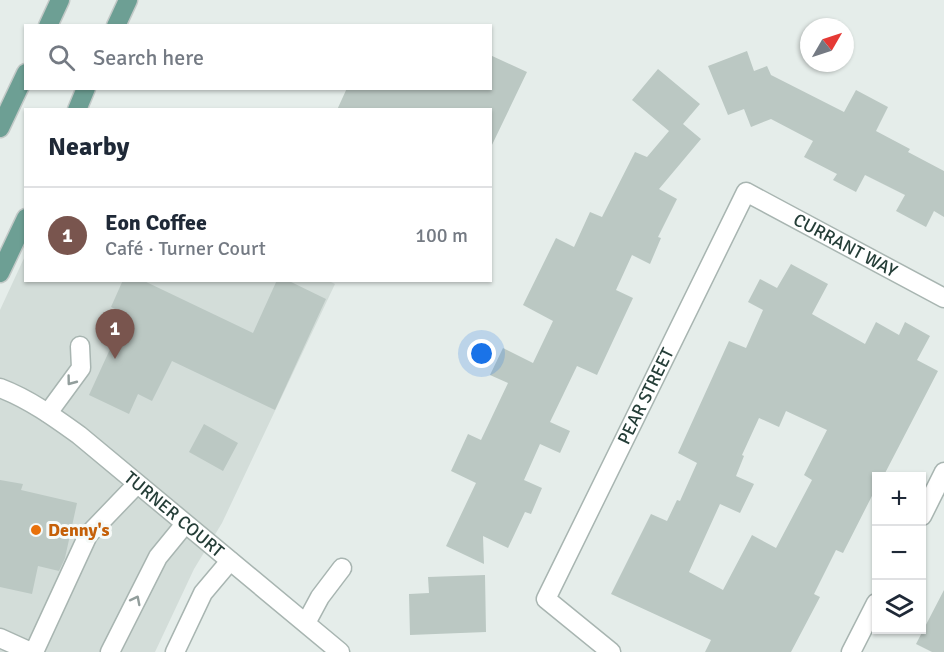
<!DOCTYPE html>
<html lang="en">
<head>
<meta charset="utf-8">
<style>
  :root { --surface:#fff; --page:#f2f2f3; --text:#1f2937; --muted:#747a83; --line:#e0e1e3; --accent:#79554e }
  body { margin:0; font-family:Signika,sans-serif; background:var(--page); color:var(--text) }
  .controls { position:absolute; right:18px; bottom:18px; display:grid; overflow:hidden; border-radius:0px; box-shadow:0 2px 4px #0004 }
  .controls button { width:54px; height:54px; display:grid; place-items:center; padding:0; border:0; border-bottom:2px solid var(--line); background:var(--surface); color:var(--text); font:30px sans-serif }
  .compass { position:absolute; left:800px; top:18px; width:54px; height:54px; border-radius:50%; background:var(--surface); box-shadow:0 2px 4px #0004; rotate:51deg }
  .you { position:absolute; left:482px; top:354px; width:21px; height:21px; margin:-15px; border:4px solid #fff; border-radius:50%; background:#1a73e8; box-shadow:0 0 0 9px #1a73e833 }
  .badge { display:grid; place-items:center; width:39px; height:39px; border-radius:50%; background:var(--accent); color:#fff; font-size:20px; font-weight:700 }
  .pin { position:absolute; translate:-50% -50px; filter:drop-shadow(0 2px 3px #0008) }
  .pin::after { content:''; position:absolute; top:32px; width:21px; height:18px; background:inherit; clip-path:polygon(0 0,100% 0,50% 100%) }
  .list { margin:0; padding:0; list-style:none }
  h2 { display:flex; justify-content:space-between; align-items:center; height:78px; margin:0; padding:0 24px; font-size:26px }
  h2 small { font-size:20px; font-weight:400; color:var(--muted) }
  .list li { display:grid; grid-template-columns:39px 1fr auto; gap:18px; align-items:center; box-sizing:border-box; height:96px; padding:0 24px; border-top:2px solid var(--line) }
  .list b { display:block; font-size:22px; white-space:nowrap }
  .list p { margin:0; font-size:20px; white-space:nowrap; color:var(--muted) }
  .list em { font-size:20px; font-style:normal; color:var(--muted) }
  .icon { flex:none; width:33px; height:33px; fill:none; stroke:currentColor; stroke-width:2; stroke-linecap:round; stroke-linejoin:round }
  .map { position:relative; flex:none; width:944px; height:652px; overflow:hidden }
  .search { position:absolute; background:var(--surface); box-shadow:0 2px 4px #0004; left:24px; top:24px; width:468px; height:66px; display:flex; align-items:center; gap:15px; box-sizing:border-box; padding:0 21px; border-radius:0px; color:var(--muted); font-size:22px }
  .panel { position:absolute; background:var(--surface); box-shadow:0 2px 4px #0004; left:24px; top:108px; width:468px; height:174px; border-radius:0px }
  .map>svg:first-child { display:block }
  .built { fill:#d3ddd9 }
  .building { fill:#bbc8c3; fill-rule:evenodd }
  .lines { fill:none; stroke-linecap:round; stroke-linejoin:round }
  .minor-casing { stroke:#a8b5b1; stroke-width:21 }
  .major-casing { stroke:#c2c9c7; stroke-width:21 }
  .minor { stroke:#fff; stroke-width:18 }
  .major { stroke:#6d9f94; stroke-width:18 }
  .oneway { stroke:#929e9c }
  .food-dot { fill:#e8710a; stroke:#f6faf8; stroke-width:2 }
  .labels { text-anchor:middle; stroke-width:6; stroke-linejoin:round; paint-order:stroke }
  .street-label { font-size:18px; fill:#253e38; stroke:#f6faf8 }
  .food-label { font-size:18px; font-weight:bold; fill:#c56008; stroke:#f6faf8; text-anchor:start }
</style>
</head>
<body>
<div class="map">
<svg width="944" height="652" viewBox="0 0 944 652">
  <rect width="100%" height="100%" fill="#e5edea"/>
  <path class="built" d="M 25,256 L 26,280 L 327,280 L 335,284 L 222,523 L 194,569 L 155,652 L 0,652 L 0,310 Z"/>
  <path class="building" d="M 747,51 L 754,71 L 767,66 L 771,75 L 844,112 L 856,90 L 888,107 L 876,131 L 910,149 L 908,152 L 944,171 L 944,217 L 934,211 L 926,227 L 896,211 L 905,195 L 865,175 L 856,192 L 833,180 L 837,174 L 804,157 L 813,141 L 771,119 L 751,127 L 744,109 L 728,115 L 708,66 Z
    M 490,55 L 527,72 L 490,149 L 490,110 L 337,110 L 347,88 L 490,88 Z
    M 658,69 L 700,104 L 683,124 L 701,139 L 659,189 L 677,199 L 658,237 L 661,238 L 650,264 L 632,255 L 616,290 L 633,298 L 597,375 L 577,366 L 550,422 L 570,431 L 560,453 L 540,444 L 524,480 L 542,488 L 531,514 L 525,512 L 508,548 L 483,536 L 484,564 L 446,546 L 476,483 L 451,471 L 468,434 L 481,440 L 508,383 L 490,375 L 503,348 L 533,363 L 553,321 L 523,305 L 556,238 L 574,247 L 590,212 L 602,217 L 635,152 L 647,157 L 669,131 L 632,100 Z
    M 791,264 L 828,284 L 812,314 L 865,344 L 876,322 L 899,335 L 905,322 L 930,336 L 917,360 L 938,371 L 883,477 L 876,477 L 876,488 L 843,553 L 836,550 L 814,594 L 820,597 L 791,652 L 705,652 L 711,640 L 611,594 L 651,514 L 667,521 L 677,500 L 680,501 L 697,463 L 678,453 L 729,341 L 746,348 L 763,310 L 748,302 L 760,279 L 777,288 ZM 786,411 L 827,430 L 804,475 L 812,480 L 776,548 L 752,535 L 723,590 L 689,572 L 720,504 L 740,513 L 754,484 L 736,476 L 744,456 L 742,455 L 759,418 L 779,427 Z
    M 123,280 L 142,280 L 253,333 L 277,280 L 287,280 L 326,299 L 275,410 L 172,361 L 152,401 L 138,394 L 129,414 L 89,395 L 111,347 L 101,343 L 117,310 L 111,307 Z
    M 204,424 L 238,443 L 223,471 L 189,452 Z
    M 0,480 L 23,484 L 21,490 L 77,503 L 65,558 L 59,571 L 38,566 L 32,594 L 0,587 Z
    M 485,575 L 486,632 L 410,635 L 409,594 L 429,593 L 428,577 Z
    M 944,590 L 944,652 L 932,652 L 916,644 Z"/>
  <g class="lines">
    <defs>
      <g id="minor">
        <path id="s1" d="M 0,388 C 29,399 54,417 79,435 L 340,652"/>
        <path d="M 48,413 L 81,368 L 80,346"/>
        <path d="M 922,516 L 944,472"/>
        <path d="M 306,623 L 320,597 L 342,568"/>
        <path d="M 0,638 L 31,652"/>
        <path d="M 34,652 L 88,535 L 137,484"/>
        <path d="M 110,652 L 158,557 L 185,524"/>
        <path d="M 175,652 L 203,593 L 230,561"/>
        <path id="s2" d="M 611,652 L 546,599 L 746,192 L 944,298"/>
        <path d="M 851,652 L 876,603"/>
      </g>
      <path id="major" d="M 48,26 L 60,0
        M 116,26 L 128,0
        M 77,110 L 86,88
        M 0,128 L 26,73
        M 0,273 L 26,218"/>
    </defs>
    <use href="#minor" class="minor-casing"/>
    <use href="#major" class="major-casing"/>
    <use href="#minor" class="minor"/>
    <use href="#major" class="major"/>
  </g>
  <defs><path id="oneway-chevron" d="M-2-3.5L2.5 0L-2 3.5" fill="none" stroke-width="1.6" stroke-linecap="round" stroke-linejoin="round" transform="scale(1.5)"/></defs>
  <g class="oneway">
    <use href="#oneway-chevron" transform="translate(71 381) rotate(127)"/>
    <use href="#oneway-chevron" transform="translate(136 600) rotate(-63)"/>
  </g>
  <circle class="food-dot" cx="36" cy="530" r="6"/>
  <g class="labels">
    <g class="street-label">
      <text dy="6" stroke="none"><textPath href="#s2" startOffset="650">CURRANT WAY</textPath></text>
      <text dy="6" stroke="none"><textPath href="#s2" startOffset="310">PEAR STREET</textPath></text>
      <text dy="6" stroke="none"><textPath href="#s1" startOffset="216">TURNER COURT</textPath></text>
    </g>
    <g class="food-label">
      <text x="48" y="536">Denny's</text>
    </g>
  </g>
</svg>
<div class="controls">
<button>+</button>
<button>−</button>
<button><svg class="icon" aria-label="layers" viewBox="0 0 24 24"><path d="M12 4l9 5-9 5-9-5zM3 14l9 5 9-5"/></svg></button>
</div>
<svg class="compass" viewBox="-18 -18 36 36"><path d="M0-13l5 13h-10z" fill="#e53935"/><path d="M0 13l5-13h-10z" fill="#747a83"/></svg>
<div class="you"></div>
<div class="pin badge" style="left:115px;top:359px">1</div>
<div class="search"><svg class="icon" aria-label="search" viewBox="0 0 24 24"><circle cx="10" cy="10" r="6"/><path d="M15 15l6 6"/></svg>Search here</div>
<section class="panel">
<h2>Nearby<small></small></h2>
<ul class="list">
<li><span class="badge">1</span><div><b>Eon Coffee</b><p>Café · Turner Court</p></div><em>100 m</em></li>
</ul>
</section>
</div>
</body>
</html>
